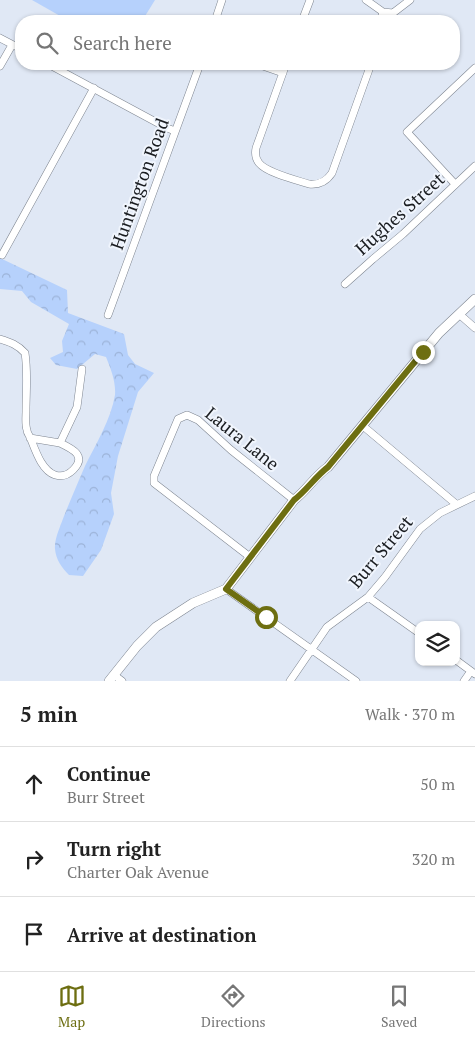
<!DOCTYPE html>
<html lang="en">
<head>
<meta charset="utf-8">
<style>
  :root { --surface:#fff; --page:#f6f6f6; --text:#222; --muted:#767676; --line:#e0e0e0; --accent:#6d6e11 }
  body { margin:0; font-family:"PT Serif",serif; background:var(--page); color:var(--text) }
  .controls { position:absolute; right:15px; bottom:15px; display:grid; overflow:hidden; border-radius:10px; box-shadow:0 1px 4px #0004 }
  .controls button { width:45px; height:45px; display:grid; place-items:center; padding:0; border:0; border-bottom:1px solid var(--line); background:var(--surface); color:var(--text); font:25px sans-serif }
  .stop { position:absolute; width:15px; height:15px; margin:-11px; border:4px solid #6d6e11; border-radius:50%; background:#fff }
  .stop.end { background:#6d6e11; border-color:#fff; box-shadow:0 1px 5px #0008 }
  .list { margin:0; padding:0; list-style:none }
  h2 { display:flex; justify-content:space-between; align-items:center; height:65px; margin:0; padding:0 20px; font-size:21px }
  h2 small { font-size:16px; font-weight:400; color:var(--muted) }
  .list li { display:grid; grid-template-columns:32px 1fr auto; gap:15px; align-items:center; box-sizing:border-box; height:75px; padding:0 20px; border-top:1px solid var(--line) }
  .list b { display:block; font-size:19px; white-space:nowrap }
  .list p { margin:0; font-size:16px; white-space:nowrap; color:var(--muted) }
  .list em { font-size:16px; font-style:normal; color:var(--muted) }
  .icon { flex:none; width:28px; height:28px; fill:none; stroke:currentColor; stroke-width:2; stroke-linecap:round; stroke-linejoin:round }
  .map { position:relative; flex:none; width:475px; height:681px; overflow:hidden }
  .search { position:absolute; background:var(--surface); box-shadow:0 1px 4px #0004; left:15px; right:15px; top:15px; height:55px; display:flex; align-items:center; gap:12px; box-sizing:border-box; padding:0 18px; border-radius:20px; color:var(--muted); font-size:19px }
  .sheet { height:290px; background:var(--surface) }
  nav { display:flex; justify-content:space-around; align-items:center; box-sizing:border-box; height:70px; border-top:1px solid var(--line); background:var(--surface); font-size:14px; color:var(--muted) }
  nav a { display:grid; justify-items:center; gap:2px }
  nav .on { color:var(--accent) }
  .map>svg:first-child { display:block }
  .green { fill:#b6d1fc }
  .forest { fill:url(#forest-crowns) }
  .lines { fill:none; stroke-linecap:round; stroke-linejoin:round }
  .minor-casing { stroke:#7e8590; stroke-width:8 }
  .tertiary-casing { stroke:#7e8590; stroke-width:10 }
  .minor { stroke:#fff; stroke-width:7 }
  .tertiary { stroke:#fff; stroke-width:9 }
  .route { stroke:#6d6e11; stroke-width:6 }
  .labels { text-anchor:middle; stroke-width:4; stroke-linejoin:round; paint-order:stroke }
  .street-label { font-size:18px; fill:#1a1d21; stroke:#f0f5fd }
</style>
</head>
<body>
<div class="map">
<svg width="475" height="681" viewBox="0 0 475 681">
  <defs>
    <pattern id="forest-crowns" width="20" height="18" patternUnits="userSpaceOnUse" patternTransform="scale(1.25)"><rect width="20" height="18" fill="#b6d1fc"/><path d="M2 6a3 3 0 1 1 6 0M12 15a3 3 0 1 1 6 0" fill="none" stroke="#9cb3d8"/></pattern>
  </defs>
  <rect width="100%" height="100%" fill="#e0e8f5"/>
  <path class="green" d="M 32,0 L 155,0 L 142,21 L 69,21 Z"/>
  <path class="forest" d="M 0,258 L 67,290 L 68,313 L 124,334 L 128,355 L 135,364 L 154,373 L 138,392 L 118,456 L 111,493 L 114,514 L 101,550 L 83,576 L 69,575 C 62,568 56,560 55,549 C 54,539 61,525 64,516 C 71,499 78,482 85,466 C 96,444 111,419 115,395 C 116,382 111,369 106,357 L 95,354 L 77,369 L 56,365 L 50,358 L 63,352 L 62,341 L 69,324 L 31,302 L 22,291 L 0,289 Z"/>
  <g class="lines">
    <defs>
      <path id="minor" d="M 366,0 L 383,12
        M 383,12 L 393,13 L 410,0
        M 215,21 L 222,0
        M 302,21 L 310,0
        M 381,21 L 383,12
        M 0,38 L 21,49
        M 48,64 L 167,128 L 175,131
        M 257,64 L 283,73
        M 286,64 L 256,148 C 255,153 255,158 259,163 C 267,173 296,180 309,184 C 319,185 326,182 332,173 L 371,64
        M 0,66 L 12,45
        M 455,184 L 407,132 L 475,68
        M 2,255 L 94,88
        M 345,284 L 373,259 L 403,234 L 475,166
        M 459,314 L 475,328
        M 108,315 L 200,64
        M 0,339 C 10,342 18,345 25,353 C 28,372 26,392 26,411 C 26,417 25,425 27,430 C 27,433 29,435 30,437 C 35,449 41,470 55,475 C 62,477 68,475 73,470 C 87,456 73,449 60,443 L 77,407 L 82,369
        M 363,426 L 456,504
        M 30,438 L 60,443
        M 250,557 L 154,483 L 154,476 L 178,419 L 187,415 L 198,420 L 231,450 L 294,500
        M 226,589 L 356,681
        M 368,597 L 419,633
        M 456,660 L 475,674
        M 114,675 L 122,681
        M 290,681 L 327,627 L 368,597 L 385,577 L 420,529 L 440,513 L 475,496
        M 464,681 L 471,671"/>
      <path id="tertiary" d="M 109,681 L 137,646 L 156,627 L 193,603 L 226,589 L 294,500 C 307,490 315,476 328,467 L 439,333 L 475,299"/>
    </defs>
    <use href="#minor" class="minor-casing"/>
    <use href="#tertiary" class="tertiary-casing"/>
    <use href="#minor" class="minor"/>
    <use href="#tertiary" class="tertiary"/>
  </g>
  <g class="lines">
    <path class="route" d="M 266,617 L 226,589 L 294,500 C 307,490 315,477 328,467 L 423,352"/>
  </g>
  <g class="labels">
    <g class="street-label">
      <text transform="translate(140 184) rotate(-70)" y="6">Huntington Road</text>
      <text transform="translate(400 214) rotate(-42)" y="6">Hughes Street</text>
      <text transform="translate(242 439) rotate(39)" y="6">Laura Lane</text>
      <text transform="translate(381 552) rotate(-50)" y="6">Burr Street</text>
    </g>
  </g>
</svg>
<div class="controls">
<button><svg class="icon" aria-label="layers" viewBox="0 0 24 24"><path d="M12 4l9 5-9 5-9-5zM3 14l9 5 9-5"/></svg></button>
</div>
<div class="stop" style="left:266px;top:617px"></div>
<div class="stop end" style="left:423px;top:352px"></div>
<div class="search"><svg class="icon" aria-label="search" viewBox="0 0 24 24"><circle cx="10" cy="10" r="6"/><path d="M15 15l6 6"/></svg>Search here</div>
</div>
<section class="sheet">
<h2>5 min<small>Walk · 370 m</small></h2>
<ul class="list">
<li><svg class="icon" aria-label="ahead" viewBox="0 0 24 24"><path d="M12 20V5M6 11l6-6 6 6"/></svg><div><b>Continue</b><p>Burr Street</p></div><em>50 m</em></li>
<li><svg class="icon" aria-label="right" viewBox="0 0 24 24"><path d="M7 20v-9h11M14 6l5 5-5 5"/></svg><div><b>Turn right</b><p>Charter Oak Avenue</p></div><em>320 m</em></li>
<li><svg class="icon" aria-label="arrive" viewBox="0 0 24 24"><path d="M6 21V4h12l-3 4 3 4H6"/></svg><div><b>Arrive at destination</b></div></li>
</ul>
</section>
<nav>
<a class="on"><svg class="icon" aria-label="map" viewBox="0 0 24 24"><path d="M3 6l6-2 6 2 6-2v14l-6 2-6-2-6 2zM9 4v14M15 6v14"/></svg>Map</a>
<a><svg class="icon" aria-label="directions" viewBox="0 0 24 24"><path d="M12 3l9 9-9 9-9-9zM9 14v-3h6M13 9l2 2-2 2"/></svg>Directions</a>
<a><svg class="icon" aria-label="saved" viewBox="0 0 24 24"><path d="M7 4h10v16l-5-4-5 4z"/></svg>Saved</a>
</nav>
</body>
</html>
